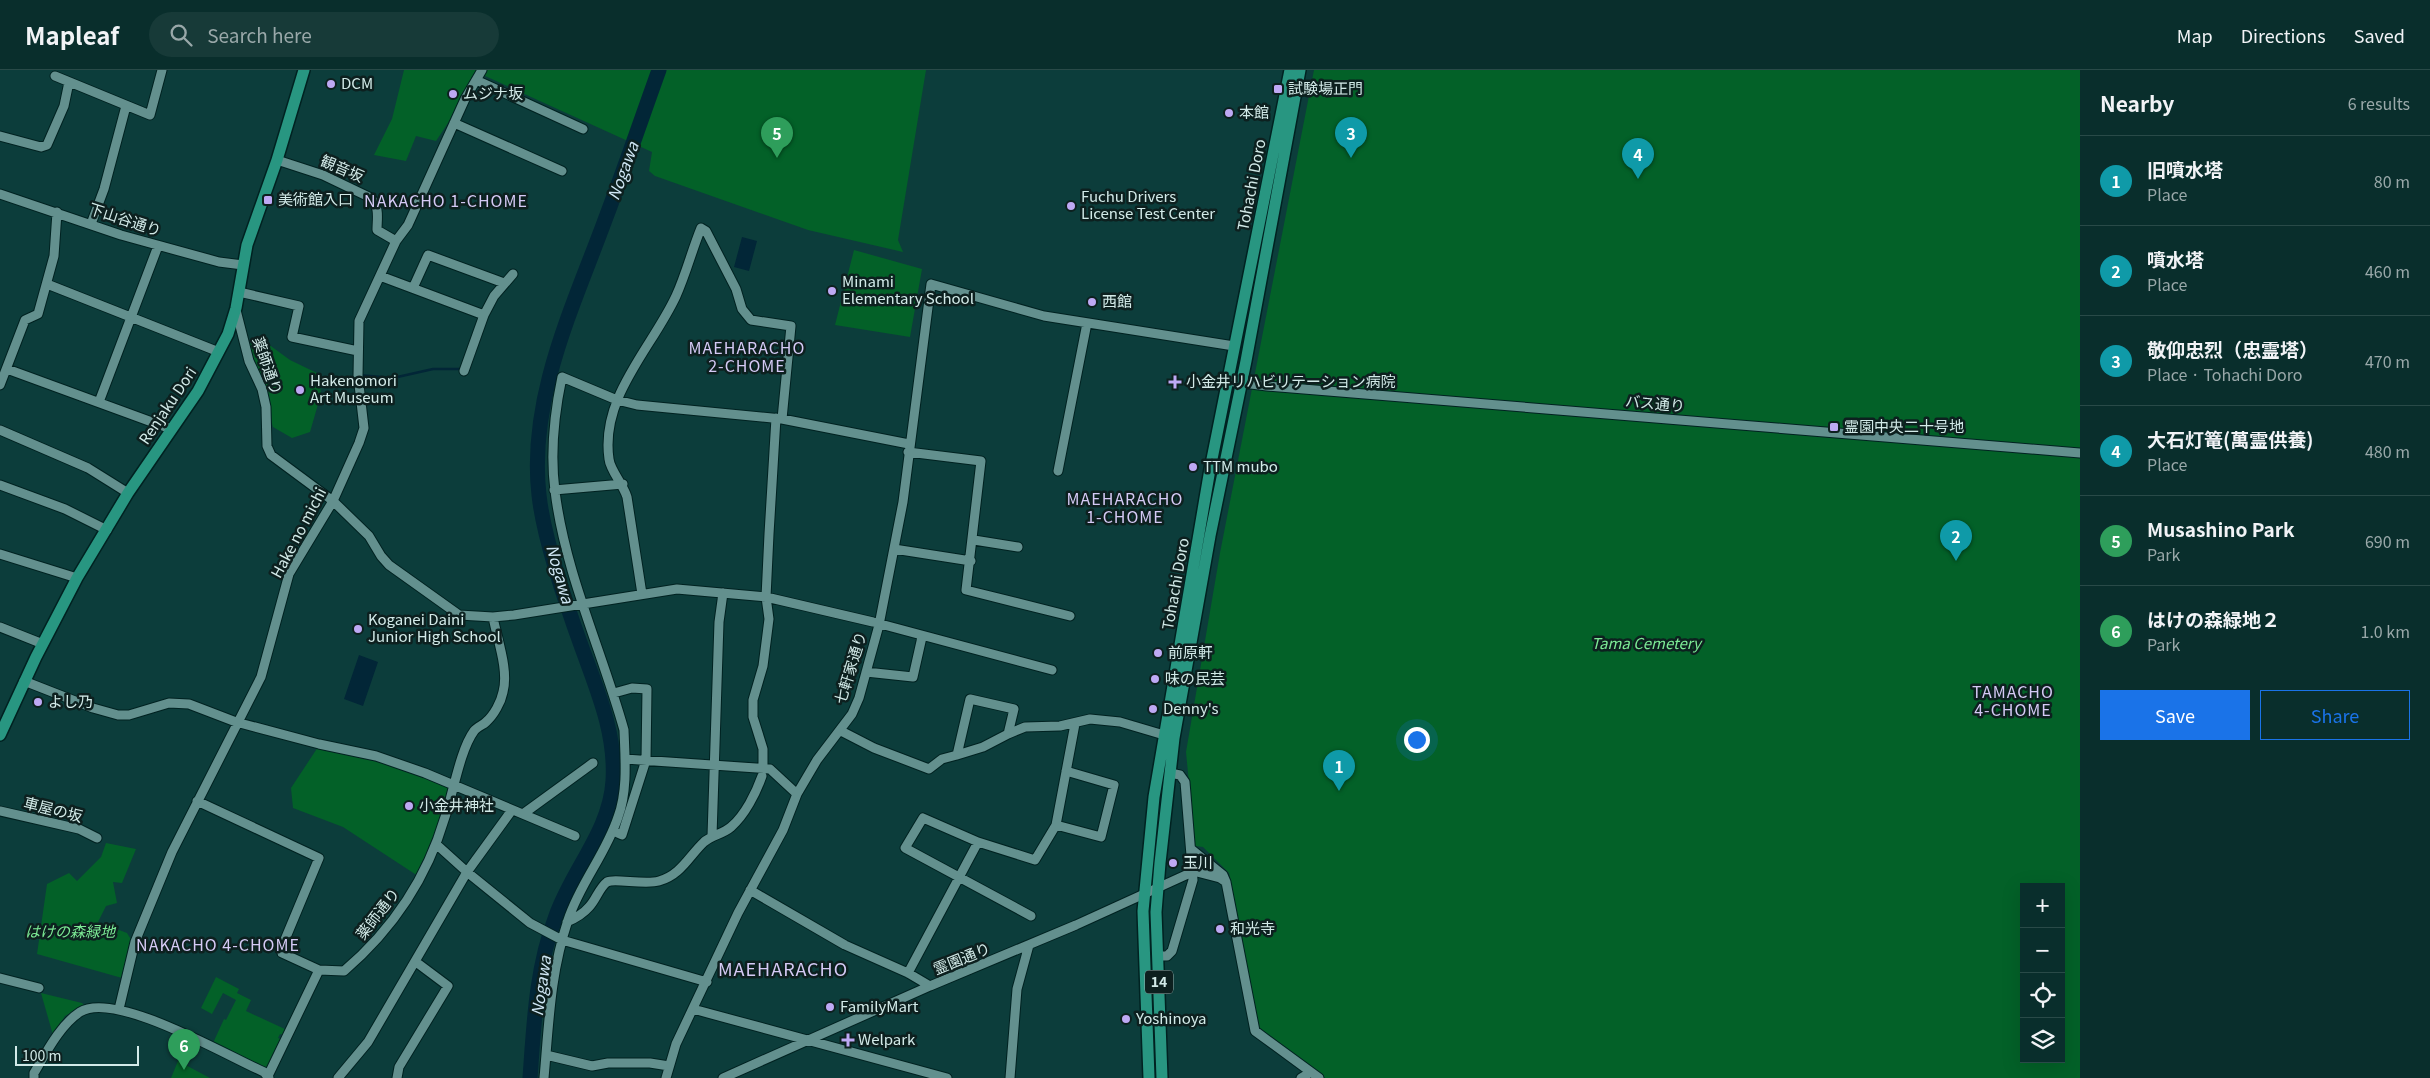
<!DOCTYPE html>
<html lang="en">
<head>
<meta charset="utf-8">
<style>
  :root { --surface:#092e2c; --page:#173a38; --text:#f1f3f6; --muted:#99a8a9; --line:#294a48; --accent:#1a73e8 }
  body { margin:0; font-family:Georgia,"Noto Sans JP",serif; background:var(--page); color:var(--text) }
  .controls { position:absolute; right:15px; bottom:15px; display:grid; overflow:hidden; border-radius:0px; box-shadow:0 5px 20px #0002 }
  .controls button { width:45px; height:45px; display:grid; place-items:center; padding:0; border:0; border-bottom:1px solid var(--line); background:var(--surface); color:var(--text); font:25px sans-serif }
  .scale { position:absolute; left:15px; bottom:12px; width:124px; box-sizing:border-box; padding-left:5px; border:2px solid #d2eae8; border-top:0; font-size:14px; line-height:18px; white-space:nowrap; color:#d2eae8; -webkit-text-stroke:4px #0d201f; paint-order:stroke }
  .you { position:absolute; left:1416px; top:669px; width:18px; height:18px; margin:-12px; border:4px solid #fff; border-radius:50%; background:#1a73e8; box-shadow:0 0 0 8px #1a73e833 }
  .badge { display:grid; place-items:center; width:32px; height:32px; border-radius:50%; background:var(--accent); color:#fff; font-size:16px; font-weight:700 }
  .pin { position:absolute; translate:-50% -41px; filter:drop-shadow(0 1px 2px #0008) }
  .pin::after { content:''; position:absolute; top:26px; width:18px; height:15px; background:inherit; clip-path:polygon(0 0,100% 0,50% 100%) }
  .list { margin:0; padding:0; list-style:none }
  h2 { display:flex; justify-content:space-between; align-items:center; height:65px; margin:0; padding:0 20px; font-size:21px }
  h2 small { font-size:16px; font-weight:400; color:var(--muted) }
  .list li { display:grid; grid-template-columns:32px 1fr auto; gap:15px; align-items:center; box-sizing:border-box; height:90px; padding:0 20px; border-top:1px solid var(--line) }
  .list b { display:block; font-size:19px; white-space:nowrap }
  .list p { margin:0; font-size:16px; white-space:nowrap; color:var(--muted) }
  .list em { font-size:16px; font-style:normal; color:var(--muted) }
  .actions { display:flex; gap:10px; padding:15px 20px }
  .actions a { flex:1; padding:11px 0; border:1px solid var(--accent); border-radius:0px; text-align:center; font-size:18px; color:var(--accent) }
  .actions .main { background:var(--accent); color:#fff }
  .icon { flex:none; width:28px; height:28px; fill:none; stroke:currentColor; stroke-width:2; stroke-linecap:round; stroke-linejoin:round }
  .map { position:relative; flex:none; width:2080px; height:1008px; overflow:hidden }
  header { display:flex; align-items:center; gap:30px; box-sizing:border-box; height:70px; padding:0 25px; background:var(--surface); border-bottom:1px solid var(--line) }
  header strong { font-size:24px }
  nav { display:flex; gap:28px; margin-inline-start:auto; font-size:18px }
  .search { width:350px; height:45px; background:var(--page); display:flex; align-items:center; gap:12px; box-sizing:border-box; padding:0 18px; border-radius:28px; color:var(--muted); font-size:19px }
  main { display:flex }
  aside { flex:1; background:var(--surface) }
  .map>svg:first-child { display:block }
  .green { fill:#036128; fill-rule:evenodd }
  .water { fill:#022637 }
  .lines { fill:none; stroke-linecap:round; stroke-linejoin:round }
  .stream { stroke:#022637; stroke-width:2.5 }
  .river { stroke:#022637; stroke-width:15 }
  .minor-casing { stroke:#002221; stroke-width:11 }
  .major-casing { stroke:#002221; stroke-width:14 }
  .minor { stroke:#63908e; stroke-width:9 }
  .major { stroke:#289681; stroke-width:11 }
  .poi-dot { fill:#bea9f4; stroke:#0d201f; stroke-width:2 }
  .labels { text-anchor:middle; stroke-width:5; stroke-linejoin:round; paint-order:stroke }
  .shield { fill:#0d201f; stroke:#97adac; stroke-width:1 }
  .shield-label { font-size:14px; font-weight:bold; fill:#d2eae8 }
  .poi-label { font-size:15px; fill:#d2eae8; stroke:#0d201f; text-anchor:start }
  .street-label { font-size:15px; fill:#d2eae8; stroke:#0d201f }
  .park-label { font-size:15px; font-style:italic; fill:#7deb96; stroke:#0d201f }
  .water-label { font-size:16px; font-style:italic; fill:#d0e7f5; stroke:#0d201f }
  .neighbourhood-label { font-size:16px; letter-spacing:1px; fill:#d5caf5; stroke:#0d201f }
  .quarter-label { font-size:18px; letter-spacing:1px; fill:#d5caf5; stroke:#0d201f }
</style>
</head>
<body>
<header>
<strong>Mapleaf</strong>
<div class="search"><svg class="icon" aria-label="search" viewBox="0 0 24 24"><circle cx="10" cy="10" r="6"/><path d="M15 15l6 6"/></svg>Search here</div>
<nav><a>Map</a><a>Directions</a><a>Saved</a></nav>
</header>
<main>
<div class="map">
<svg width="2080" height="1008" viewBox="0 0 2080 1008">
  <rect width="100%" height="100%" fill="#0c3d3b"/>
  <path class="green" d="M 404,0 L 479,0 L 462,32 L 436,71 L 416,66 L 406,91 L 374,85 L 392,49 Z
    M 486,0 L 926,0 L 898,170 L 903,182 L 808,160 L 655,106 L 649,101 L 652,82 L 483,5 Z
    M 1314,0 L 2080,0 L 2080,1008 L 1325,1008 L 1260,961 L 1257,956 L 1229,803 L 1203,777 L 1195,776 L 1186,682 L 1220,483 ZM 2024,817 L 2061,817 L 2061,989 L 2024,989 Z
    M 854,180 L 922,199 L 910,267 L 835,255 Z
    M 251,268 L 268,274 L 290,290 L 319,304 L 321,324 L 310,362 L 292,368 L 273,357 L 250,277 Z
    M 318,677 L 376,688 L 451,716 L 444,746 L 418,806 L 343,757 L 293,738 L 291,718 Z
    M 106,773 L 136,779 L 122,813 L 113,812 L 117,833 L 106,836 L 98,852 L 127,863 L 132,871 L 122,908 L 37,884 L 47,814 L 69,803 L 77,811 L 101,787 Z
    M 216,907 L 239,919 L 237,923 L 251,930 L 246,941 L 287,960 L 284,965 L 280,964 L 278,968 L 283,970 L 270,996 L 267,998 L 213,973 L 224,949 L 226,950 L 236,930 L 223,923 L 212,944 L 201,938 Z
    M 41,923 L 82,933 L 84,935 L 65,946 L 53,965 Z
    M 178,991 L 210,1008 L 171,1008 Z"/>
  <path class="water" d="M 742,167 L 757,171 L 749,201 L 734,197 Z
    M 359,585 L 378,592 L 363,636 L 344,629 Z"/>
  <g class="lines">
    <path class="stream" d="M 359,305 L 393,308 L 433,299 L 461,299"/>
    <path class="river" d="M 530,1008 C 534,953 536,898 556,846 C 572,800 610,761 613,711 C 616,664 598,622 582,578 C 566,534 544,471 539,425 C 528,329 573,237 605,150 C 624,100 641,50 659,0"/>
    <defs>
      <path id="minor" d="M 55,6 L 150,45 L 162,0
        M 476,10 L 583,59
        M 454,53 L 562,101
        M 0,66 L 41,77 L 47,75 L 64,36 L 69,12
        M 277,90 L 323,105 L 371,128 C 380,138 377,148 377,160 L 396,171
        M 0,124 L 121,165 L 219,192 L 243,195
        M 91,154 L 104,119 L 126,36
        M 380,206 L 484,245 L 464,301
        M 47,214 L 219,282
        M 413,218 L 428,185 L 504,213
        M 239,222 L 299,236 L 292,267 L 358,281
        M 236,240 L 249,291 L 262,319 L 266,337 L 267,376 L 271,385 L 333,431 L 369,466 L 381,486 L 389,495 L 459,545 L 493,547 L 514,545 L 677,519 L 766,527 L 873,552 L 1052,600
        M 484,245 L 494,226 L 513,204
        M 7,299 L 171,359
        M 1227,311 L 1267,316 L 2080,383
        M 0,315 L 25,250 L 38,244 L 54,186 L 57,142
        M 99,332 L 158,176
        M 0,360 L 88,398 L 128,423
        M 908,382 L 981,391 L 966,520 L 1070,546
        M 1058,401 L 1087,253
        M 0,415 L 65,439 L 107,460
        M 554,420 L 623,414
        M 974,470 L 1018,477
        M 894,479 L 971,491
        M 0,484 L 77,508
        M 642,524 L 627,427 C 623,414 610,400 609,389 C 600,327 652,278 676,226 C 686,204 692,180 701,158 L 706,161 L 736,219 L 742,239 L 751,250 L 791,256 L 782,349
        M 0,557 L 43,574
        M 866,602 L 913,607 L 922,567
        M 24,611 L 93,638 L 118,645 L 129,645 L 169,633 L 189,634 L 236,652 L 319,674 L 376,686 L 425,703 L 575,766
        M 841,661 L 874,678 L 929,699 L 942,689 L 957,685 L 970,629 L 1014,639 L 1008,664 L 983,677 L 957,685
        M 1008,664 L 1025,657 L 1060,656 L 1090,649 L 1120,652 L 1164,665
        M 625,689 L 770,699 L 797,724
        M 763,698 L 763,679 L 753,647 L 753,630 L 763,596 L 769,549 L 766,527 L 769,464 L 776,348
        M 197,731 L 319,788 L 284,872 L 282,883 L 319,900
        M 0,741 L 79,759 L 97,768
        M 523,744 L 593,693
        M 1056,755 L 1101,767 L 1114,715 L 1066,701
        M 613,761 L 622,765 L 646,690 L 647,619 L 632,618 L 614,623
        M 712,766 L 719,552 L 723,523
        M 978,772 L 923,748 L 905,778 L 1031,846
        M 436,774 L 467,802 L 530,853 L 562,870 L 707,912
        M 1191,779 L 1223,805 L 1226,812 L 1255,961 L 1319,1008
        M 1193,801 L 1220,808 L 1226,812
        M 750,820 L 845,875 L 908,903 L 930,916
        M 567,852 C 576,848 583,844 589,837 C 596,830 599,818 607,812 C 614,808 645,815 659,811 C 681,805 689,786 704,772 C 712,765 723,764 731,757 C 745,745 756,723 762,706
        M 1158,886 L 1167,886 L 1172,881 L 1193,810 L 1185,712 L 1180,705 L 1170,703
        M 908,903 L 978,772 L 1035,790 L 1056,755 L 1075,654
        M 0,908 L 39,918
        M 119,939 L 135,872 L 172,782 L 261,607 L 289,504 L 333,431 L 359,373 L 364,358 L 358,306 L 359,251 L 396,171 L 408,155 L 465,29 L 482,0
        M 693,939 L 947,1008
        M 546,985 L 592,996 L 608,993 L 650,993 L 669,996
        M 34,1008 L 34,1003 C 46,983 60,955 80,942 C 115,920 227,986 264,1002 L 269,1008
        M 267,1008 L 319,900 L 344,901 C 392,860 427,808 445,747 C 453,724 460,680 474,661 C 477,657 483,655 486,652 C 494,645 501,632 503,622 C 509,600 497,569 493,547
        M 338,1008 L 368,972 L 467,802 L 512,740
        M 397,1008 L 399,997 L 448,916 L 416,892
        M 544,1008 C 549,953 550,904 568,850 C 580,813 606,784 618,747 C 628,720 625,688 624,660 C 602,581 565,503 555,421 C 550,383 554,345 562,307 L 617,330 L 637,335 L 782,349 L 909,374
        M 666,1008 L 676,974 L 738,843 L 783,760 L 797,724 L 817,690 L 852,644 L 859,628 L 879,555 L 903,432 L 931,214 L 1044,246 L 1234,276
        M 723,1008 L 930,916 L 1076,855 L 1210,794
        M 1010,1008 L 1017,919 L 1029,875
        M 1301,1008 L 1311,1002"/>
      <path id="major" d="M 0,665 L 36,587 L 77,508 L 128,423 L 198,321 L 228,264 L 236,238 L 247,175 L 277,90 L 304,0
        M 1149,1008 L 1143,841 L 1154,727 L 1210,399 L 1290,0
        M 1162,1008 L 1156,842 L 1160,793 L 1174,668 L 1210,466 L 1246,291 L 1300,0"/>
    </defs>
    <use href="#minor" class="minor-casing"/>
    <use href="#major" class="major-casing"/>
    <use href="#minor" class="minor"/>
    <use href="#major" class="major"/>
  </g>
  <g class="poi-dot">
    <circle cx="331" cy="14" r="5"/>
    <rect x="1273" y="14" width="10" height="10" rx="2.5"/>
    <circle cx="453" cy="24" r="5"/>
    <circle cx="1229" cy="43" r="5"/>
    <rect x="263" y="125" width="10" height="10" rx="2.5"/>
    <circle cx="1071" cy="136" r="5"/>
    <circle cx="832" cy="221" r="5"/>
    <circle cx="1092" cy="232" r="5"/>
    <path d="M1172.5 304.5h5v5h5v5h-5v5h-5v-5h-5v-5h5z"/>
    <circle cx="300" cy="320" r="5"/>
    <rect x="1829" y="352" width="10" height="10" rx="2.5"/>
    <circle cx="1193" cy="397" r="5"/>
    <circle cx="358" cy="559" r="5"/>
    <circle cx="1158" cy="583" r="5"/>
    <circle cx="1155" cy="609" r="5"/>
    <circle cx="38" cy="632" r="5"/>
    <circle cx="1153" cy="639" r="5"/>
    <circle cx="409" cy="736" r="5"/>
    <circle cx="1173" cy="793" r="5"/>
    <circle cx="1220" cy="859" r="5"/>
    <circle cx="830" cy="937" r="5"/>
    <circle cx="1126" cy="949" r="5"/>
    <path d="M845.5 962.5h5v5h5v5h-5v5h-5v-5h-5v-5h5z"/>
  </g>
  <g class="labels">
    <rect class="shield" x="1145" y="900.5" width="28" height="23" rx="4"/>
    <g class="shield-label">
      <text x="1159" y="917">14</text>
    </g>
    <g class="poi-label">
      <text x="341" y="19">DCM</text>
      <text x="1288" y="24">試験場正門</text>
      <text x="463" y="29">ムジナ坂</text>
      <text x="1239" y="48">本館</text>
      <text x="1081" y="132">Fuchu Drivers<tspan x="1081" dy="17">License Test Center</tspan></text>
      <text x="278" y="135">美術館入口</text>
      <text x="842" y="217">Minami<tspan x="842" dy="17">Elementary School</tspan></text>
      <text x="1102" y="237">西館</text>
      <text x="310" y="316">Hakenomori<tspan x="310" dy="17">Art Museum</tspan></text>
      <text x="1186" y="317">小金井リハビリテーション病院</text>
      <text x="1844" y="362">霊園中央二十号地</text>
      <text x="1203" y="402">TTM mubo</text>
      <text x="368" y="555">Koganei Daini<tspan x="368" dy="17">Junior High School</tspan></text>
      <text x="1168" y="588">前原軒</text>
      <text x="1165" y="614">味の民芸</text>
      <text x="48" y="637">よし乃</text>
      <text x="1163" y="644">Denny's</text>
      <text x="419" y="741">小金井神社</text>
      <text x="1183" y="798">玉川</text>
      <text x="1230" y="864">和光寺</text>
      <text x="840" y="942">FamilyMart</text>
      <text x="1136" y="954">Yoshinoya</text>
      <text x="858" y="975">Welpark</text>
    </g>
    <g class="street-label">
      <text transform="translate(342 99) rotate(23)" y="5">観音坂</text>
      <text transform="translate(1252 115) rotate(-79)" y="5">Tohachi Doro</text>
      <text transform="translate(125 150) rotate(18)" y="5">下山谷通り</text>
      <text transform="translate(267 296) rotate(71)" y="5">薬師通り</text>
      <text transform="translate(1655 334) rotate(5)" y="5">バス通り</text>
      <text transform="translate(168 336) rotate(-56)" y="5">Renjaku Dori</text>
      <text transform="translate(299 463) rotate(-62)" y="5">Hake no michi</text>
      <text transform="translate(1176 514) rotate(-80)" y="5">Tohachi Doro</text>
      <text transform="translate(851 598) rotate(-73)" y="5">七軒家通り</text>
      <text transform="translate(53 740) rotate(14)" y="5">車屋の坂</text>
      <text transform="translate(378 844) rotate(-52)" y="5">薬師通り</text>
      <text transform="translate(962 889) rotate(-22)" y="5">霊園通り</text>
    </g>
    <g class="park-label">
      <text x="1646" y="579">Tama Cemetery</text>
      <text x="70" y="867">はけの森緑地</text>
    </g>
    <g class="water-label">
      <text transform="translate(623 101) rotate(-70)" y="6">Nogawa</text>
      <text transform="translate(560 504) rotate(74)" y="6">Nogawa</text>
      <text transform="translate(541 916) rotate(-82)" y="6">Nogawa</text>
    </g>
    <g class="neighbourhood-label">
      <text x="446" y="137">NAKACHO 1-CHOME</text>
      <text x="747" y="284">MAEHARACHO<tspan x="747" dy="18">2-CHOME</tspan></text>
      <text x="1125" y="435">MAEHARACHO<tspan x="1125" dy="18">1-CHOME</tspan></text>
      <text x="2013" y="628">TAMACHO<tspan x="2013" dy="18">4-CHOME</tspan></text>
      <text x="218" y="881">NAKACHO 4-CHOME</text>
    </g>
    <g class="quarter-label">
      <text x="783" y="906">MAEHARACHO</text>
    </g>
  </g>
</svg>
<div class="controls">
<button>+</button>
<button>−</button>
<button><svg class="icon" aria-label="locate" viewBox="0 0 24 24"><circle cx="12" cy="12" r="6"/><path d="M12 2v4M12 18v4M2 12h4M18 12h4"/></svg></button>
<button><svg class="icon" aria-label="layers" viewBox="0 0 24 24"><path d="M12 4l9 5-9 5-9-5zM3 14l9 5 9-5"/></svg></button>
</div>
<div class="scale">100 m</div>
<div class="you"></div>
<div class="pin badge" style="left:1339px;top:721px;background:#0f9aa8">1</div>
<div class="pin badge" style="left:1956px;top:491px;background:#0f9aa8">2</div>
<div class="pin badge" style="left:1351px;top:88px;background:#0f9aa8">3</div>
<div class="pin badge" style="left:1638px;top:109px;background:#0f9aa8">4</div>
<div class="pin badge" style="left:777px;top:88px;background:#2e9e5b">5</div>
<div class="pin badge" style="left:184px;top:1000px;background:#2e9e5b">6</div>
</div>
<aside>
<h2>Nearby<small>6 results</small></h2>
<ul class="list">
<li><span class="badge" style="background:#0f9aa8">1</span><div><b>旧噴水塔</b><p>Place</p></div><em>80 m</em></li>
<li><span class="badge" style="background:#0f9aa8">2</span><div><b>噴水塔</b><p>Place</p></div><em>460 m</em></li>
<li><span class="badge" style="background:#0f9aa8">3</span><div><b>敬仰忠烈（忠霊塔）</b><p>Place · Tohachi Doro</p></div><em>470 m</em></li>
<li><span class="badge" style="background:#0f9aa8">4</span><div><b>大石灯篭(萬霊供養)</b><p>Place</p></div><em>480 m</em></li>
<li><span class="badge" style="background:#2e9e5b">5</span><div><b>Musashino Park</b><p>Park</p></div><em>690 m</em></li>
<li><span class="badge" style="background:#2e9e5b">6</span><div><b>はけの森緑地２</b><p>Park</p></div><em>1.0 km</em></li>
</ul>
<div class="actions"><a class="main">Save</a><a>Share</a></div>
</aside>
</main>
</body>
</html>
